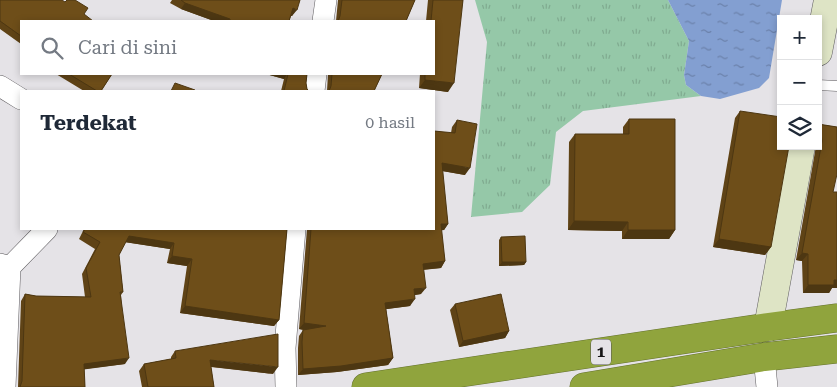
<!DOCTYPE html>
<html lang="id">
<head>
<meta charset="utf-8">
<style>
  :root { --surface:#fff; --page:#f2f2f3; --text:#1f2937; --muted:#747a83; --line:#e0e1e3 }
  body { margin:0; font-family:"Roboto Serif",serif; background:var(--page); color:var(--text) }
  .controls { position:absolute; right:15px; top:15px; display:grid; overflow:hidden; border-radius:0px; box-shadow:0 2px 8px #0003 }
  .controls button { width:45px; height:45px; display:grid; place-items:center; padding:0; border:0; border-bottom:1px solid var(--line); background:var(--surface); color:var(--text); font:25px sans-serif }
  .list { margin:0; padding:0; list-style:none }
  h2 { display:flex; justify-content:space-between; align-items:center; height:65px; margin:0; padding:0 20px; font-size:21px }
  h2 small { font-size:16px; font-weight:400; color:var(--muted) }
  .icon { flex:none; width:28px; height:28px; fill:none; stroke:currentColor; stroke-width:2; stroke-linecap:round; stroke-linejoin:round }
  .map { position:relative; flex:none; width:837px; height:387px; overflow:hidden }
  .search { position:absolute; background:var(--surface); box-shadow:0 2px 8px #0003; left:20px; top:20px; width:415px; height:55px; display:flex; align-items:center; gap:12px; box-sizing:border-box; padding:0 18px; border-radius:0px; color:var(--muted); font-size:19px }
  .panel { position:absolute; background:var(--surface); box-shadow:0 2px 8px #0003; left:20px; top:90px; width:415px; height:140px; border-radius:0px }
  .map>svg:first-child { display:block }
  .park { fill:url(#park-tufts) }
  .water { fill:url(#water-ripples) }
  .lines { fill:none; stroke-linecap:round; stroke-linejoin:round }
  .lane-casing { stroke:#5e5c5f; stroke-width:11 }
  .street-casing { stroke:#5e5c5f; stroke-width:22 }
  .secondary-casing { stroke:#5e5c5f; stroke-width:29 }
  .highway-casing { stroke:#65722f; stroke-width:29 }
  .lane { stroke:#fff; stroke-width:10 }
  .street { stroke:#fff; stroke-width:21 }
  .secondary { stroke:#dee4c5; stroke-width:28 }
  .highway { stroke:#90a43d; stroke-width:28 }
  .wall { fill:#5f4316 }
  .shaded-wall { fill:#4d3712 }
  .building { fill:#6e4e19; stroke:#4d3712 }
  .labels { text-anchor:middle; stroke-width:5; stroke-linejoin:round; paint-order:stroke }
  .shield { fill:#e5e3e7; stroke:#545355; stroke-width:1 }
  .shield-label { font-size:15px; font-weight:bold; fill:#161516 }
</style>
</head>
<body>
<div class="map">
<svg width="837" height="387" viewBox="0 0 837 387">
  <defs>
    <pattern id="park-tufts" width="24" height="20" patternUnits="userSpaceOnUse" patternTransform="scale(1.25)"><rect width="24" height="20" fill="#95c8a8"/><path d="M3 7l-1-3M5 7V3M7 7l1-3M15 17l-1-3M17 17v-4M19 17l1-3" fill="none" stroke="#80ab90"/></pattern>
    <pattern id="water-ripples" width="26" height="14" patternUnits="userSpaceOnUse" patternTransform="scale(1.25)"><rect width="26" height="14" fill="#839fd1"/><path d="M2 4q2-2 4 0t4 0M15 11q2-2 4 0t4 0" fill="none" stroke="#6a80a9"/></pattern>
  </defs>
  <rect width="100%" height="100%" fill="#e5e3e7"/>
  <path class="park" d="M 475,0 L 668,0 L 689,41 L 684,75 L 686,85 L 701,96 L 583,111 L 556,132 L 550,185 L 522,212 L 471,217 L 487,42 Z"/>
  <path class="water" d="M 668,0 L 782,0 L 769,78 L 759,88 L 720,99 L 701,96 L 686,85 L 684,75 L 689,41 Z"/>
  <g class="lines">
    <defs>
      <path id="lane" d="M 818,85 L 837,86"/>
      <path id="street" d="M 323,21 L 326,0
        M 0,86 L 21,99
        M 314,91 L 316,74
        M 0,264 L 10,267 L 5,387
        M 10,267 L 47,229
        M 764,357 L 767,387
        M 286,387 L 285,348 L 295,229"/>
      <path id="secondary" d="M 818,52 L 828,0
        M 768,327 L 801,146"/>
      <path id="highway" d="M 366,387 L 768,327 L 837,318
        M 584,387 L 764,357 L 837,349"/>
    </defs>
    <use href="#lane" class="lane-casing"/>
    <use href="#street" class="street-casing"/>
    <use href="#secondary" class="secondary-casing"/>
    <use href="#highway" class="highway-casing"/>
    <use href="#lane" class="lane"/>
    <use href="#street" class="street"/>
    <use href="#secondary" class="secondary"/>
    <use href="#highway" class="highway"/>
  </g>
  <path class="wall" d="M 0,0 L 65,2 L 75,0 L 21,21 L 21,44 L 0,29 Z
    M 172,0 L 300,0 L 292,16 L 291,16 L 289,21 L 214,21 L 181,9 L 170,3 Z
    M 338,0 L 415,0 L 406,21 L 336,21 Z
    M 428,0 L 463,0 L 448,92 L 419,88 L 420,74 L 434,74 L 434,21 L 426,21 Z
    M 56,74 L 112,74 L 101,91 L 84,91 Z
    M 266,74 L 307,74 L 306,83 L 307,89 L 309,91 L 281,91 L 284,79 Z
    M 328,74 L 382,74 L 374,91 L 327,91 Z
    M 740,111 L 771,247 L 765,255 L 713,247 L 735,118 Z
    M 629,119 L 675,230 L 669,239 L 622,239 L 622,231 L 568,230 L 569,142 L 575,134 L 623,134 L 623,127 Z
    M 457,120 L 465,175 L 442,171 L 448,224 L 444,230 L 441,230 L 445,261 L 441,268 L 423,270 L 421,294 L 414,295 L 410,306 L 386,309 L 393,358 L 388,365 L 337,372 L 298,375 L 298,348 L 299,336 L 303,330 L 299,329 L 307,229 L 434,229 L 434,131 L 451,133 L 452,127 Z
    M 818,124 L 837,127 L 833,192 L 837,192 L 837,288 L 832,288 L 829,293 L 803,293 L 802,261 L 796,260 L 816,146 L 818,146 Z
    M 84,229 L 287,229 L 279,320 L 274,326 L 180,313 L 187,266 L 167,263 L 170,249 L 125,242 L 119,255 L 123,292 L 121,295 L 125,364 L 84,369 L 85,387 L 18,387 L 21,301 L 25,294 L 36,296 L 85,297 L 82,274 L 95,249 L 79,239 Z
    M 501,237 L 526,262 L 524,265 L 499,266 L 499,240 Z
    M 455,304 L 509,331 L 505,338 L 459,347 L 450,310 Z
    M 175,351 L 273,374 L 211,367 L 214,387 L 142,387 L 139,371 L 144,364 L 171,359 L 171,357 Z"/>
  <path class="shaded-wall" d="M 185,3 L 230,19 L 228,21 L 214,21 L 181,9 Z
    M 293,8 L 297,10 L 292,16 L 288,15 Z
    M 266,74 L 287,74 L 284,79 Z
    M 425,80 L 454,83 L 448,92 L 419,88 Z
    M 442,163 L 470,168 L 465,175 L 437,170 Z
    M 574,221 L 628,222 L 622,231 L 568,230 Z
    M 441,224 L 448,224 L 444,230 L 436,231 Z
    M 628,230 L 675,230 L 669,239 L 622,239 Z
    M 129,236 L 174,243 L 170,249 L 124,242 Z
    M 719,239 L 771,247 L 765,255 L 713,247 Z
    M 802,253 L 808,254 L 802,261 L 796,260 Z
    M 172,256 L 192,259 L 187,266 L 167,263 Z
    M 445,261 L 441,268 L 418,270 L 423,264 Z
    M 502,262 L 526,262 L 524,265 L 499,266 Z
    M 834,280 L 837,280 L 837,288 L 832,288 L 829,293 L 803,293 L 808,285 Z
    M 426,288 L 421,294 L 409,296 L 414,289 Z
    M 415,299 L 410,306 L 380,310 L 385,303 Z
    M 185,306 L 279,320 L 274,326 L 180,313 Z
    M 304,323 L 326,326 L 321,332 L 299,329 Z
    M 509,331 L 505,338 L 459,347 L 463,341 Z
    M 129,358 L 125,364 L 80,370 L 84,364 Z
    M 393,358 L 388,365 L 337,372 L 298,375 L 303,369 Z
    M 210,360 L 278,367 L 273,374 L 205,366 Z"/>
  <path class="building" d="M 0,0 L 62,0 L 65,2 L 67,0 L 75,0 L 88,8 L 84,14 L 93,21 L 21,21 L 21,36 L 0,21 Z
    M 181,0 L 300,0 L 297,10 L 293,8 L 289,21 L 230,21 L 230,19 L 185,3 Z
    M 342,0 L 415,0 L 406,21 L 338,21 L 340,16 Z
    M 433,0 L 463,0 L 454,83 L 425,80 L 425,74 L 434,74 L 434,21 L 431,21 Z
    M 69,74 L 112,74 L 101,91 L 97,91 Z
    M 288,74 L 307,74 L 306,83 L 307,89 L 309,91 L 284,91 Z
    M 332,74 L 382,74 L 374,91 L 329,91 L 331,86 Z
    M 175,83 L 195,90 L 194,91 L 196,91 L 171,91 Z
    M 740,111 L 781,117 L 781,146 L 789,146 L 771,247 L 719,239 Z
    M 629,119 L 675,119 L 675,230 L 628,230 L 628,222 L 574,221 L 575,134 L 629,134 Z
    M 457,120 L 477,124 L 470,168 L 442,163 L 448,224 L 441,224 L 445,261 L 423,264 L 426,288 L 414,289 L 415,299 L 385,303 L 393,358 L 341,366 L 303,369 L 302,342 L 303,330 L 326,326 L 304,323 L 311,229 L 434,229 L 434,131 L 455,133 Z
    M 818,124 L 837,127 L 837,174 L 833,192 L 837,192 L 837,280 L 834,280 L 834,285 L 808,285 L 808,254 L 802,253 L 822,141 L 821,133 L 818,129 Z
    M 85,229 L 287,229 L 279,320 L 185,306 L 192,259 L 172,256 L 174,243 L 129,236 L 119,255 L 123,292 L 120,292 L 129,358 L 84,364 L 85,387 L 20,387 L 22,381 L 25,294 L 36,296 L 91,297 L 86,268 L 100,242 L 83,232 Z
    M 525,236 L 526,262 L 502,262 L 501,237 Z
    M 501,294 L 509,331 L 463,341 L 455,304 Z
    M 278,334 L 278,367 L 210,360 L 214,387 L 148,387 L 144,364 L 176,358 L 175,351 Z"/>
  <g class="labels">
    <rect class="shield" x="591" y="339.5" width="20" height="25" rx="4"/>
    <g class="shield-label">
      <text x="601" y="357">1</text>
    </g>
  </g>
</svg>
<div class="controls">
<button>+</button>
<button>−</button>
<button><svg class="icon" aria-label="layers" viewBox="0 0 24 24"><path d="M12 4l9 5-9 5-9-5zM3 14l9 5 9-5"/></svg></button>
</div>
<div class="search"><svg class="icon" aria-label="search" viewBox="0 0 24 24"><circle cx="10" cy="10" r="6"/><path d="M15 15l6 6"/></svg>Cari di sini</div>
<section class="panel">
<h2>Terdekat<small>0 hasil</small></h2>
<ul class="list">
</ul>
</section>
</div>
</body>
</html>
